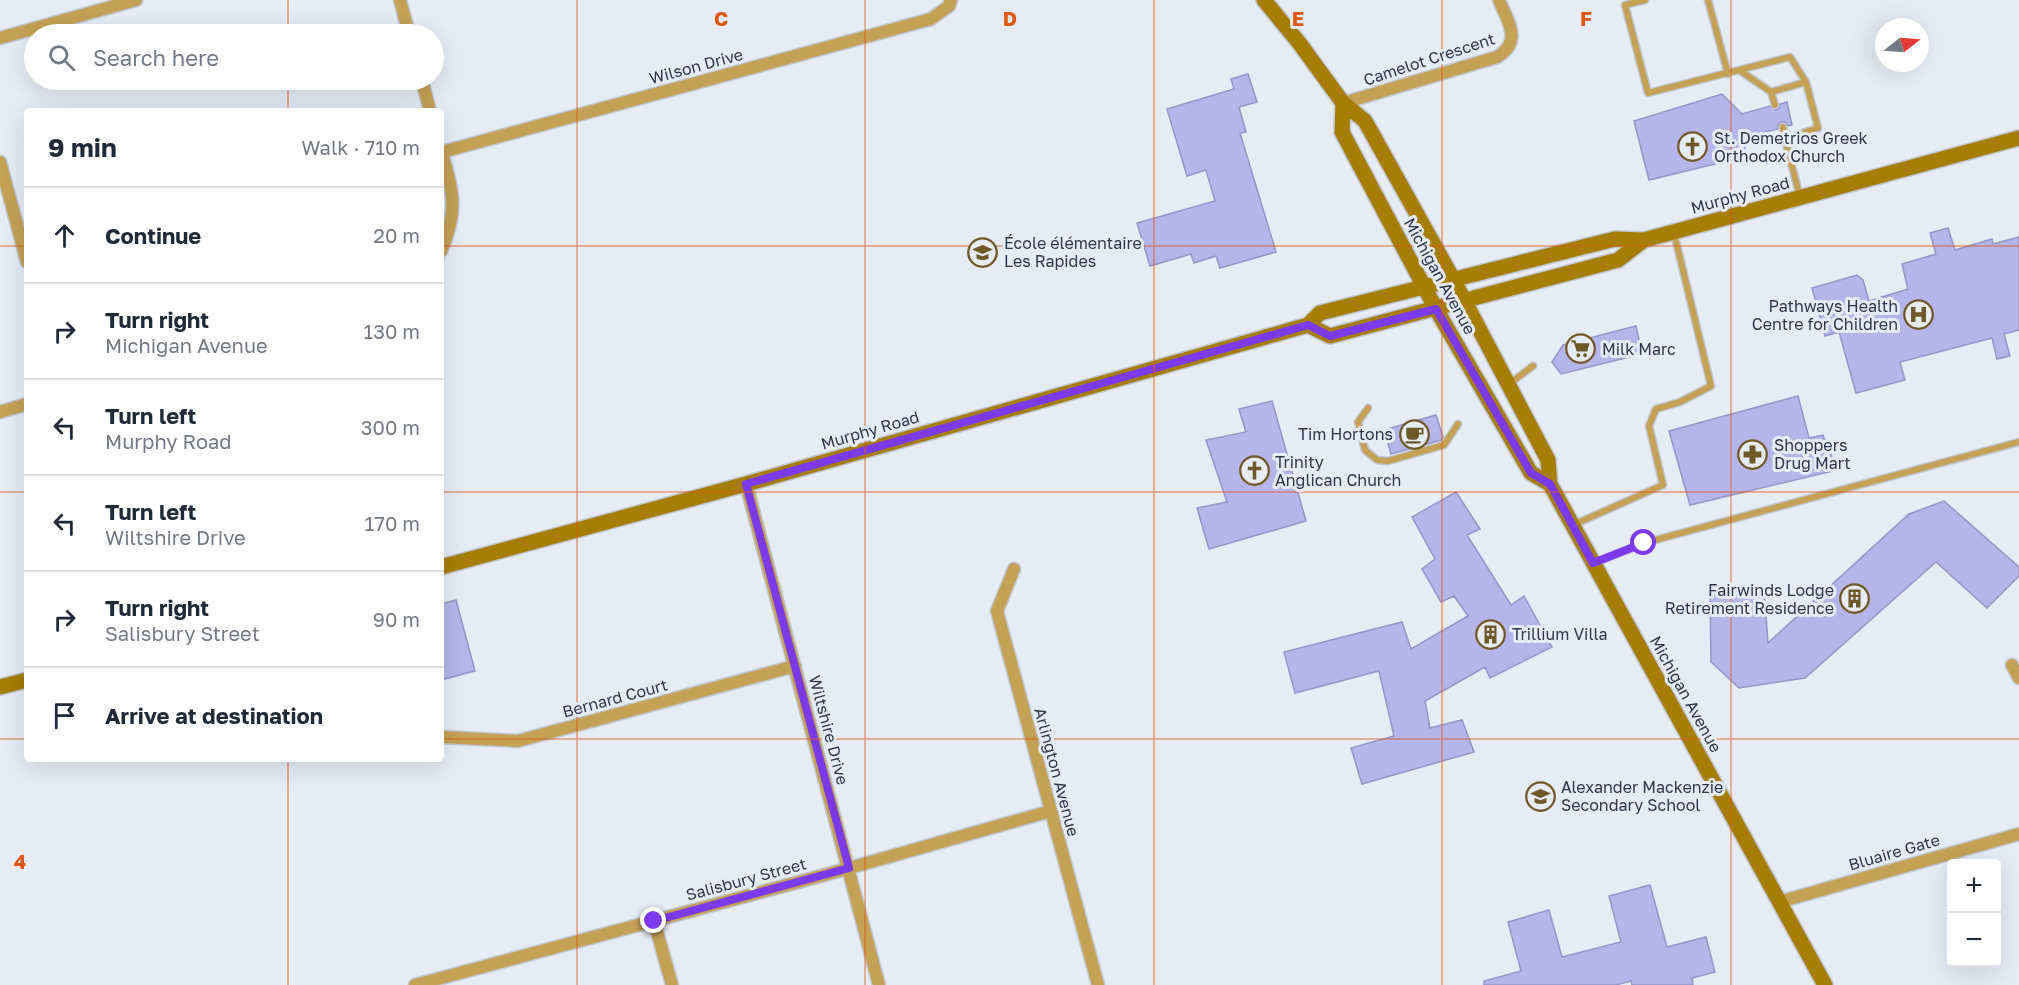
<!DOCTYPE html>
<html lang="en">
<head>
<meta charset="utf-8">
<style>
  :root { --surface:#fff; --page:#f6f6f7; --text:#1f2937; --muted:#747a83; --line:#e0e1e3 }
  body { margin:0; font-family:"Golos Text",sans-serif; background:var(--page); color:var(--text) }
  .controls { position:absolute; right:18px; bottom:18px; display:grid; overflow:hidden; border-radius:6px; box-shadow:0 6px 24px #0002 }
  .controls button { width:54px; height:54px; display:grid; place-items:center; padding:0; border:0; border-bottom:2px solid var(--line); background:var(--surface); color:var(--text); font:30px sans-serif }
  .compass { position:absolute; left:1875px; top:18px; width:54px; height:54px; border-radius:50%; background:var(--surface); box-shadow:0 6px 24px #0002; rotate:73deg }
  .stop { position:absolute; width:18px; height:18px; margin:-14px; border:4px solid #7c3aed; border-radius:50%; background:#fff }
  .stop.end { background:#7c3aed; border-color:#fff; box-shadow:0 2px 6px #0008 }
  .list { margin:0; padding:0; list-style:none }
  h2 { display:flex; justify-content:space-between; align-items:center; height:78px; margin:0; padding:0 24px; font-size:26px }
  h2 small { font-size:20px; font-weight:400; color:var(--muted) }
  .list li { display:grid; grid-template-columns:39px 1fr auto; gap:18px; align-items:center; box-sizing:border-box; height:96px; padding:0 24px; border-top:2px solid var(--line) }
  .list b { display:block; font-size:22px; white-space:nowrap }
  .list p { margin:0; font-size:20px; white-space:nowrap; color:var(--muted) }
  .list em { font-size:20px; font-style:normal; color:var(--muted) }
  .icon { flex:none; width:33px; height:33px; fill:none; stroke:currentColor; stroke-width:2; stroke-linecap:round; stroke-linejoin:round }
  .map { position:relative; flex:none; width:2019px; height:985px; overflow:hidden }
  .search { position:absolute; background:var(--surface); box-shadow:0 6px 24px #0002; left:24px; top:24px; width:420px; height:66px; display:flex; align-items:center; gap:15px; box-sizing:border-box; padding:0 21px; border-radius:33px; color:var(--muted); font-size:22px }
  .panel { position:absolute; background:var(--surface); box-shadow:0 6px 24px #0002; left:24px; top:108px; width:420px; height:654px; border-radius:6px }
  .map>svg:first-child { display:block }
  .building { fill:#b6b5ea; stroke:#9695c8; stroke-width:1.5 }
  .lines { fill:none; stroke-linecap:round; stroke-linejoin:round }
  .lane-casing { stroke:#c1c7d3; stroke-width:9 }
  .street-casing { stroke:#c1c7d3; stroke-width:15 }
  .secondary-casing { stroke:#c1c7d3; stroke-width:18 }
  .lane { stroke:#c3a155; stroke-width:6 }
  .street { stroke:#c3a155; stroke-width:12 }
  .secondary { stroke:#a67e05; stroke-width:15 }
  .route { stroke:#7c3aed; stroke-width:8 }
  .grid { fill:none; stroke:#df570f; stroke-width:1.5; stroke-opacity:0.55 }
  .labels { text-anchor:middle; stroke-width:6; stroke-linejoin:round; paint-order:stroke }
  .street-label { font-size:16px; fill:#2e374b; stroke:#e6ebf5 }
  .poi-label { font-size:16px; fill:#2e374b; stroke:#e6ebf5; text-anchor:start }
  .grid-label { font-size:20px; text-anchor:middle; font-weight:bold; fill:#df570f; stroke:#e6ebf5; stroke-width:6; stroke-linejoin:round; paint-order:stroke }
</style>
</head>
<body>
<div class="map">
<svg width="2019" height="985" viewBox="0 0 2019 985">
  <rect width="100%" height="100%" fill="#e6ebf5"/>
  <path class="building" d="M 1248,74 L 1257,102 L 1239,107 L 1246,132 L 1240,133 L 1276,252 L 1220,268 L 1216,256 L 1194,263 L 1191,254 L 1150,266 L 1137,223 L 1215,201 L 1206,170 L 1187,176 L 1167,109 L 1234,89 L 1231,79 Z
    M 1722,94 L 1742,114 L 1770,106 L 1776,110 L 1779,108 L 1780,104 L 1787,102 L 1792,125 L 1788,126 L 1785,122 L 1782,122 L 1778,125 L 1778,129 L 1752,135 L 1739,158 L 1649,180 L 1634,121 Z
    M 1948,228 L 1955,250 L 1992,239 L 1993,244 L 2019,237 L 2019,330 L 2004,334 L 2010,356 L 1997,359 L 1992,338 L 1900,362 L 1905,380 L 1856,393 L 1839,332 L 1825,336 L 1812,288 L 1857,275 L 1863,280 L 1869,301 L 1908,289 L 1902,264 L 1936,254 L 1930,233 Z
    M 1636,326 L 1642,354 L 1561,374 L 1552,362 L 1563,345 Z
    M 1798,396 L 1809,438 L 1823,435 L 1837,470 L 1690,505 L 1669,431 Z
    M 1272,401 L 1306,521 L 1209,549 L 1197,508 L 1227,502 L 1206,440 L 1246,432 L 1239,409 Z
    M 1436,415 L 1443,437 L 1441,440 L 1391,454 L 1384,430 Z
    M 1456,492 L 1480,529 L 1467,535 L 1511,605 L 1524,596 L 1552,647 L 1490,678 L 1485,667 L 1425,701 L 1430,728 L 1462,720 L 1474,752 L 1362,784 L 1351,748 L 1394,736 L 1379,671 L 1295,693 L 1284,652 L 1402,622 L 1411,649 L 1468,616 L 1454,596 L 1441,602 L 1422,569 L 1435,559 L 1412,517 Z
    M 1944,501 L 2019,567 L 2019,576 L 1987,608 L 1936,562 L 1805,678 L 1739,688 L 1711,662 L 1710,589 L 1764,587 L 1768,643 L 1909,514 Z
    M 456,600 L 475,671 L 441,680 L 441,604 Z
    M 1650,885 L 1667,947 L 1706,937 L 1715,972 L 1692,978 L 1693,985 L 1632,985 L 1631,981 L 1616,985 L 1484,985 L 1484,981 L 1521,971 L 1508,922 L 1549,910 L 1562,957 L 1621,942 L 1609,896 Z"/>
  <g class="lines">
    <defs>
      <path id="lane" d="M 1645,0 L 1625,5 L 1648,93 L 1739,70
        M 1708,0 L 1728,74
        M 1771,92 L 1775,105
        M 1783,127 L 1785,139
        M 1800,197 L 1785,139 L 1818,128 L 1806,82 L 1771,92 L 1739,70 L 1790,57 L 1806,82
        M 1509,384 L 1533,366
        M 1368,408 L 1358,422 L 1365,450 L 1377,460 L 1388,461 L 1444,445 L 1458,424
        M 1573,525 L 1663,485 L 1649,426 L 1656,409 L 1680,402 L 1711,386 L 1674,233
        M 1594,563 L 1644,543 L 2019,442"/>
      <path id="street" d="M 400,0 L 409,34
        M 0,38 L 136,0
        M 422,80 L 430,111
        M 1343,103 L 1497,57 C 1523,41 1508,22 1499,0
        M 441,150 C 453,191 459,211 441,251
        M 442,152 L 931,19 L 949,6 L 951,0
        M 0,162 L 27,262
        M 0,412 L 27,404
        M 746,484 L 879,985
        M 1014,569 L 997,611 L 1098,985
        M 2012,665 L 2019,678
        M 441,737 L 518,741 L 795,666
        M 1779,902 L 2019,834
        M 654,921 L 672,985
        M 415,985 L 828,874 L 1051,811"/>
      <path id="secondary" d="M 1264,0 L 1300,44 L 1343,103 L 1365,121 L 1453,279 L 1548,460 L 1550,484 L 1825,985
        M 1343,103 L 1342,132 L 1436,309 L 1531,473 L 1550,484
        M 1308,325 L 1330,336 L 1618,260 L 1644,240
        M 441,567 L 746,484 L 1308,325 L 1320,313 L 1615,239 L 1644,240 L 2019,138
        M 0,687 L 27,680"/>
    </defs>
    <use href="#lane" class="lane-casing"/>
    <use href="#street" class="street-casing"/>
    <use href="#secondary" class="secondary-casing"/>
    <use href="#lane" class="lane"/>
    <use href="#street" class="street"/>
    <use href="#secondary" class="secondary"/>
  </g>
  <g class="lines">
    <path class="route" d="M 654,921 L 849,868 L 746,484 L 1308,325 L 1330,336 L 1436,309 L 1531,473 L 1550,484 L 1593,563 L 1644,543"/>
  </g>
  <path class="grid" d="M 288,0 L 288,34M 577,0 L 577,985M 865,0 L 865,985M 1154,0 L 1154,985M 1442,0 L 1442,985M 1731,0 L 1731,985M 288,80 L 288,111M 0,246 L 27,246M 441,246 L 2019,246M 0,492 L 27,492M 441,492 L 2019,492M 0,739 L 27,739M 441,739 L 2019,739M 288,759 L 288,985"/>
  <defs>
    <symbol id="church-ring" viewBox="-11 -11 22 22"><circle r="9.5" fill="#e6ebf5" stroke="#6e5928" stroke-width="1.5"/><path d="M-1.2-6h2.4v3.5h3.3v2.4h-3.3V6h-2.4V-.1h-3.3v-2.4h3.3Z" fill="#6e5928"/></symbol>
    <symbol id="school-ring" viewBox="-11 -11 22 22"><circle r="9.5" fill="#e6ebf5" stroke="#6e5928" stroke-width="1.5"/><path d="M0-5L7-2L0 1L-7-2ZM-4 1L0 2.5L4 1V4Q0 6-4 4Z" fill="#6e5928"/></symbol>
    <symbol id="hospital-ring" viewBox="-11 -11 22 22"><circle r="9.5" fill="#e6ebf5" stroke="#6e5928" stroke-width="1.5"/><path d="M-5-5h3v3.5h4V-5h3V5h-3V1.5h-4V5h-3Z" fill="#6e5928"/></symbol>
    <symbol id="supermarket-ring" viewBox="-11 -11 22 22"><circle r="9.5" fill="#e6ebf5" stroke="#6e5928" stroke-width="1.5"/><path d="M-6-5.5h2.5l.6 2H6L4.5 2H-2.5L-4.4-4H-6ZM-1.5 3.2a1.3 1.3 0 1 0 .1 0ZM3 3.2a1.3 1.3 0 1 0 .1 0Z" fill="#6e5928"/></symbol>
    <symbol id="cafe-ring" viewBox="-11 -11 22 22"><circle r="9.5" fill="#e6ebf5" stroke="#6e5928" stroke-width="1.5"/><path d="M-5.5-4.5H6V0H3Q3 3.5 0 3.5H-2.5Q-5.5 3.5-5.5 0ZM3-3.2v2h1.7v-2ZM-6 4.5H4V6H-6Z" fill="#6e5928"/></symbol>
    <symbol id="pharmacy-ring" viewBox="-11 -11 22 22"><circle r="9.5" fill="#e6ebf5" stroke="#6e5928" stroke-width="1.5"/><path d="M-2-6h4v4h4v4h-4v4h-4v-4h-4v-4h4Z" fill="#6e5928"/></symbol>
    <symbol id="building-ring" viewBox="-11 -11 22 22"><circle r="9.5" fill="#e6ebf5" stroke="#6e5928" stroke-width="1.5"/><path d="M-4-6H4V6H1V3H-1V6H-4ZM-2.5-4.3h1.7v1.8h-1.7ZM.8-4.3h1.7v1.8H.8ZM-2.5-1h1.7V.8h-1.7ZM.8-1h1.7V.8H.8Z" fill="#6e5928"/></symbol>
  </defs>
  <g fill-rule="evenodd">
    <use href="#church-ring" x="1676" y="130" width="33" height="33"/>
    <use href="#school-ring" x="966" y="236" width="33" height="33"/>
    <use href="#hospital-ring" x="1902" y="298" width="33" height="33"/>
    <use href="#supermarket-ring" x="1564" y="332" width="33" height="33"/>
    <use href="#cafe-ring" x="1398" y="418" width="33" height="33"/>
    <use href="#pharmacy-ring" x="1736" y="438" width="33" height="33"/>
    <use href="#church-ring" x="1238" y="454" width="33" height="33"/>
    <use href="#building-ring" x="1838" y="582" width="33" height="33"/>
    <use href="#building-ring" x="1474" y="618" width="33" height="33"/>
    <use href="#school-ring" x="1524" y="780" width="33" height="33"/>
  </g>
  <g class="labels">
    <g class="street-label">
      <text transform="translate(1429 59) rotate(-18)" y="6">Camelot Crescent</text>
      <text transform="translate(696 66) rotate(-15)" y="6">Wilson Drive</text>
      <text transform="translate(1740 195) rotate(-15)" y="6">Murphy Road</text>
      <text transform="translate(1440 276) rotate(61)" y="6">Michigan Avenue</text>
      <text transform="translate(870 430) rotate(-16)" y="6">Murphy Road</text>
      <text transform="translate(1686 694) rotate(61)" y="6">Michigan Avenue</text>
      <text transform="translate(615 698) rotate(-15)" y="6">Bernard Court</text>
      <text transform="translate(829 730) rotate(75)" y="6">Wiltshire Drive</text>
      <text transform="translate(1057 772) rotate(75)" y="6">Arlington Avenue</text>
      <text transform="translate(1894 852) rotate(-16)" y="6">Bluaire Gate</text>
      <text transform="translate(746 879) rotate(-15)" y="6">Salisbury Street</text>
    </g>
    <g class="poi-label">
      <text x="1714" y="144">St. Demetrios Greek<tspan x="1714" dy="18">Orthodox Church</tspan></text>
      <text x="1004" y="249">École élémentaire<tspan x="1004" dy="18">Les Rapides</tspan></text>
      <text x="1898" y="312" text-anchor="end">Pathways Health<tspan x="1898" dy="18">Centre for Children</tspan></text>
      <text x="1602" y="355">Milk Marc</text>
      <text x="1393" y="440" text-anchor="end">Tim Hortons</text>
      <text x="1774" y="451">Shoppers<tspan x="1774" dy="18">Drug Mart</tspan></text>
      <text x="1275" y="468">Trinity<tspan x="1275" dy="18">Anglican Church</tspan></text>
      <text x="1834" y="596" text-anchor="end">Fairwinds Lodge<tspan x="1834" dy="18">Retirement Residence</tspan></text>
      <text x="1512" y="640">Trillium Villa</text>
      <text x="1561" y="793">Alexander Mackenzie<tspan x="1561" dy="18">Secondary School</tspan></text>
    </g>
  </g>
  <g class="grid-label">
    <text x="721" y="26">C</text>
    <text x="1010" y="26">D</text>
    <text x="1298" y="26">E</text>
    <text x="1586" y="26">F</text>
    <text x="20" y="869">4</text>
  </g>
</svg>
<div class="controls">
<button>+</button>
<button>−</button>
</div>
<svg class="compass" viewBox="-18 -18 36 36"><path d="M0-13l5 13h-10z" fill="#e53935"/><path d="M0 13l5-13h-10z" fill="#747a83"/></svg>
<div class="stop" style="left:1644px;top:543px"></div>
<div class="stop end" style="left:654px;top:921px"></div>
<div class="search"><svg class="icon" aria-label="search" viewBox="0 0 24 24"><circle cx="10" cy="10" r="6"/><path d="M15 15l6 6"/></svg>Search here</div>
<section class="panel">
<h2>9 min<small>Walk · 710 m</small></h2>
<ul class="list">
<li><svg class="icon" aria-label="ahead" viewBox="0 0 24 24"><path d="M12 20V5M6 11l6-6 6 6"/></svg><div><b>Continue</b></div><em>20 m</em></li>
<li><svg class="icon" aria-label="right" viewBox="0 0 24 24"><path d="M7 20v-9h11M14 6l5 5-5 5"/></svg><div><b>Turn right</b><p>Michigan Avenue</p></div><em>130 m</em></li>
<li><svg class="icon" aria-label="left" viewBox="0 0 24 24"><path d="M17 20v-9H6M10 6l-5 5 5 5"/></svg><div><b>Turn left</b><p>Murphy Road</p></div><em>300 m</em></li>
<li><svg class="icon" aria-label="left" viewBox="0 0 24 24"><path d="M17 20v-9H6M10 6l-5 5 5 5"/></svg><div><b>Turn left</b><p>Wiltshire Drive</p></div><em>170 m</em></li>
<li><svg class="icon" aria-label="right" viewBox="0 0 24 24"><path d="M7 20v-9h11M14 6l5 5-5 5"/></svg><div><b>Turn right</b><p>Salisbury Street</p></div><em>90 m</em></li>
<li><svg class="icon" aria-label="arrive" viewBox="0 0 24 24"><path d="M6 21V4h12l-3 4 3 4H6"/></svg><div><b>Arrive at destination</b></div></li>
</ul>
</section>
</div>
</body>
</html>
